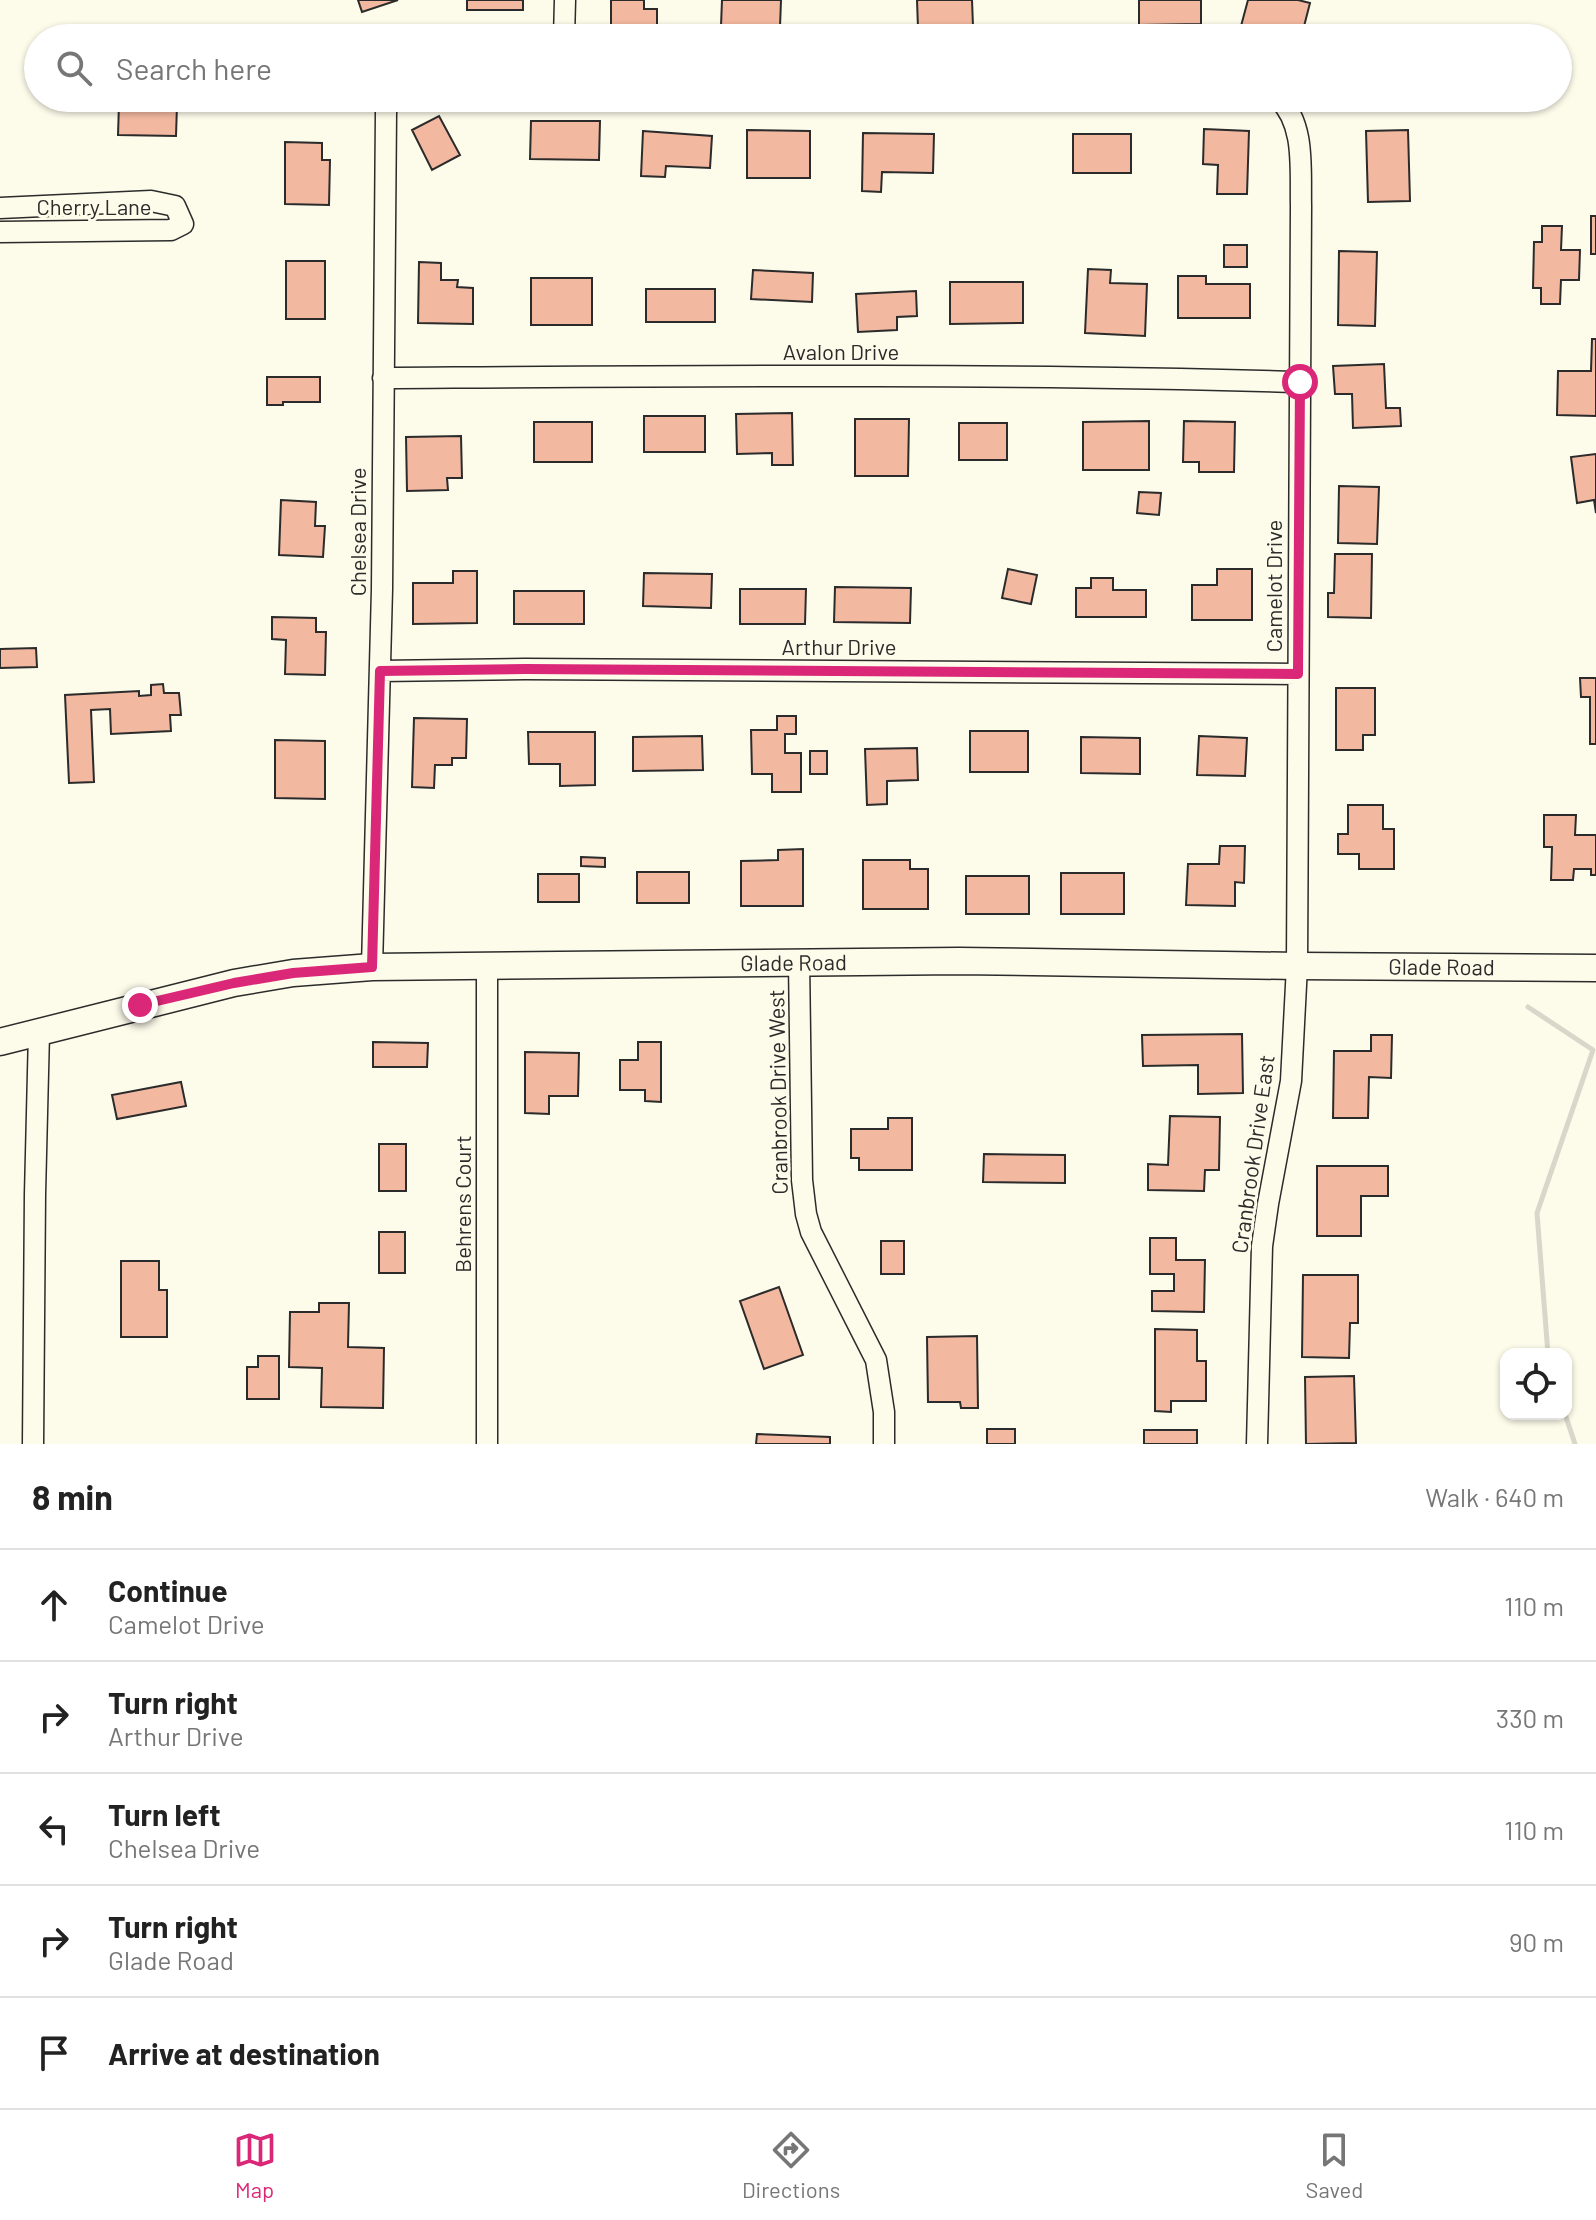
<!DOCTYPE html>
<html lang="en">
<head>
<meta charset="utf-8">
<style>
  :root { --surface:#fff; --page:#f6f6f6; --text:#222; --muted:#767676; --line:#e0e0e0; --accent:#db2777 }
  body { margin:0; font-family:Barlow,sans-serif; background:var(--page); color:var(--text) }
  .controls { position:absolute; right:24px; bottom:24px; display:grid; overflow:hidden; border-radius:16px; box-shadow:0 2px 6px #0004 }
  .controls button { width:72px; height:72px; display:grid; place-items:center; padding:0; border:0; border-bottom:2px solid var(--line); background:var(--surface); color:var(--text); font:40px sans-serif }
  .stop { position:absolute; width:24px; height:24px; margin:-18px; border:6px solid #db2777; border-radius:50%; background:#fff }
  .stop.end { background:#db2777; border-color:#fff; box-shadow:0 2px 8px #0008 }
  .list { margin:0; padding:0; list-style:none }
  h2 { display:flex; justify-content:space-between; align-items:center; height:104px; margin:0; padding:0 32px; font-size:34px }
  h2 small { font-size:26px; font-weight:400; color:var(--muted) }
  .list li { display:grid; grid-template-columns:52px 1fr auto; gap:24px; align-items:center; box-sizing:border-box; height:112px; padding:0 32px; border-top:2px solid var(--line) }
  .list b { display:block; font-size:30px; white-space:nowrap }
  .list p { margin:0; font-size:26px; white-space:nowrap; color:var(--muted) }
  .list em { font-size:26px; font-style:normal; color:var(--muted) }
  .icon { flex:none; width:44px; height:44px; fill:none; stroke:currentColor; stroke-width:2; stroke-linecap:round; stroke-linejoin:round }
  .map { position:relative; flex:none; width:1596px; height:1444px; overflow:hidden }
  .search { position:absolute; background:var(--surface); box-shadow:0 2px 6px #0004; left:24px; right:24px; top:24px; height:88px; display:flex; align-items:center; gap:20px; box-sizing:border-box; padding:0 28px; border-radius:44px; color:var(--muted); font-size:30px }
  .sheet { height:664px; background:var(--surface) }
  nav { display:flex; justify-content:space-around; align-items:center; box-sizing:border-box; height:112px; border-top:2px solid var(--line); background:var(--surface); font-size:22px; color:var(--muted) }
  nav a { display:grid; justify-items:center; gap:4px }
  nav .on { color:var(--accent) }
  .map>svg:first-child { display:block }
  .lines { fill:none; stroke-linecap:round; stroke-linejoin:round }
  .stream { stroke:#d8d7c9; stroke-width:5 }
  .building { fill:#f2b8a0; stroke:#2b2b2b; stroke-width:2 }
  .minor-casing { stroke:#2b2b2b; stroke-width:23 }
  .major-casing { stroke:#2b2b2b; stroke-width:29 }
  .minor { stroke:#fdfbea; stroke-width:20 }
  .major { stroke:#fdfbea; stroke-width:26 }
  .route { stroke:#db2777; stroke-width:10 }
  .labels { text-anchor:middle; stroke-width:6; stroke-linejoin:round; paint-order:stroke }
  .street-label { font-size:22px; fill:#2b2b2b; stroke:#fdfbea }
</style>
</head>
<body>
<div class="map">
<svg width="1596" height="1444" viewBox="0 0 1596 1444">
  <rect width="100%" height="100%" fill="#fdfbea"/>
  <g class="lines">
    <path class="stream" d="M 1528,1007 L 1593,1050 L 1537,1213 L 1548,1354
      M 1565,1414 L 1575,1444"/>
  </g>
  <path class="building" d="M 358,0 L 398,0 L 362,12 Z
    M 467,0 L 523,0 L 523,10 L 467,10 Z
    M 611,0 L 644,0 L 644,9 L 657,9 L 657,33 L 611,33 Z
    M 722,0 L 781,0 L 780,27 L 721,26 Z
    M 917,0 L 972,0 L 973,26 L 918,28 Z
    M 1139,0 L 1201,0 L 1201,24 L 1139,25 Z
    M 1248,0 L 1298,0 L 1310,3 L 1301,38 L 1289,38 L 1241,26 Z
    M 287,29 L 316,29 L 316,38 L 287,38 Z
    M 1405,32 L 1405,38 L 1374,38 L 1374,33 Z
    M 119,103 L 177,105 L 176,136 L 118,135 Z
    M 439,116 L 460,155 L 432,170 L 412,130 Z
    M 531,121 L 600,121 L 599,160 L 530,159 Z
    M 1204,129 L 1249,131 L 1247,194 L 1217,194 L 1218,165 L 1203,164 Z
    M 747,130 L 810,131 L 810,178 L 747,178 Z
    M 1408,130 L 1410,201 L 1368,202 L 1366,131 Z
    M 643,131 L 712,136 L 710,168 L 666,166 L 665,177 L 641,176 Z
    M 863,133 L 934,134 L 933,173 L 882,172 L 881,192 L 862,191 Z
    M 1073,134 L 1131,134 L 1131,173 L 1073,173 Z
    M 285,142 L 322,143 L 322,160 L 330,160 L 329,205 L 285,204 Z
    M 1591,216 L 1596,216 L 1596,254 L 1591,254 Z
    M 1542,226 L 1562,226 L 1561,250 L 1580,250 L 1579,280 L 1561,280 L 1560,304 L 1541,304 L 1541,288 L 1533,288 L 1534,242 L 1542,242 Z
    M 1224,245 L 1247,245 L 1247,267 L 1224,267 Z
    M 1339,251 L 1377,252 L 1375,326 L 1338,325 Z
    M 286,261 L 325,261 L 325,319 L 286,319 Z
    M 419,262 L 441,263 L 441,280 L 458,280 L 457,287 L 473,288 L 473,324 L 418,323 Z
    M 1088,269 L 1111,270 L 1110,283 L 1147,284 L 1145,336 L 1085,333 Z
    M 753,270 L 813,273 L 812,302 L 751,299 Z
    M 1178,276 L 1206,276 L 1206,284 L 1250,284 L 1250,318 L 1178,318 Z
    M 531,278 L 592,278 L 592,325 L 531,325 Z
    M 950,282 L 1023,282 L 1023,323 L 950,324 Z
    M 646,289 L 715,289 L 715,322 L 646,322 Z
    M 916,291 L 917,316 L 897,317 L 897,330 L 858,332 L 856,294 Z
    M 1592,339 L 1596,339 L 1596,416 L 1557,415 L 1558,371 L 1591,371 Z
    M 1384,364 L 1386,408 L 1400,408 L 1401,426 L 1353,428 L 1352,394 L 1335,394 L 1333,366 Z
    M 267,377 L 320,377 L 320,402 L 283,402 L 283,405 L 267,405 Z
    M 792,413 L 793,465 L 772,465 L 772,453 L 737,454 L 736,414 Z
    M 644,416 L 705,416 L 705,452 L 644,452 Z
    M 855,419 L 909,419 L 908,476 L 855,476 Z
    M 1149,421 L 1149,470 L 1083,470 L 1083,422 Z
    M 1184,421 L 1235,422 L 1234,472 L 1199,472 L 1199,462 L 1183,462 Z
    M 534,422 L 592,422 L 592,462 L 534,462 Z
    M 959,423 L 1007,423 L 1007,460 L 959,460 Z
    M 461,436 L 462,478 L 447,478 L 448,490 L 407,491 L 406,437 Z
    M 1596,454 L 1596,513 L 1594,500 L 1577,503 L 1571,457 Z
    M 1339,486 L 1379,487 L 1377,544 L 1338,543 Z
    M 1139,492 L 1161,493 L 1159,515 L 1137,513 Z
    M 281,500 L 316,502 L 315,526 L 325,526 L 323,557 L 279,555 Z
    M 1335,554 L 1372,554 L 1371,618 L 1328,617 L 1328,593 L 1334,593 Z
    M 1008,569 L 1037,575 L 1031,604 L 1002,598 Z
    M 1217,569 L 1252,569 L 1252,620 L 1192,620 L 1192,585 L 1217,585 Z
    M 453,571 L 477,571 L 477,623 L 413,624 L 413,583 L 453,583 Z
    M 644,573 L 712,574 L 711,608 L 643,606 Z
    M 1091,578 L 1113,578 L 1113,590 L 1146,590 L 1146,617 L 1076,617 L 1076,588 L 1091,588 Z
    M 835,587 L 911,588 L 910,623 L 834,622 Z
    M 740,589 L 806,589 L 805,624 L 740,624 Z
    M 514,591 L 584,591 L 584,624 L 514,624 Z
    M 272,617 L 316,618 L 316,632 L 326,632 L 325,675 L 285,674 L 286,640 L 272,639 Z
    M 36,648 L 37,667 L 0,668 L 0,649 Z
    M 1580,678 L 1596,678 L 1596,744 L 1590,744 L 1590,697 L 1581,697 Z
    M 163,684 L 164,693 L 179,693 L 181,715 L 170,715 L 171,731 L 111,734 L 110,709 L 91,710 L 94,782 L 69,783 L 65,695 L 139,691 L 139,696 L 151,695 L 151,685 Z
    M 1336,688 L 1375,688 L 1375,735 L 1363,735 L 1363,750 L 1336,750 Z
    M 777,716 L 796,716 L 796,734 L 785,734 L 785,753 L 801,753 L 801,792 L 772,792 L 772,774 L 752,774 L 751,730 L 777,730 Z
    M 414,718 L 467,719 L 466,758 L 452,758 L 452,765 L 435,765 L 434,788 L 412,787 Z
    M 970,731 L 1028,731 L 1028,772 L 970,772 Z
    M 528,732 L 595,732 L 595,785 L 560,786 L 560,764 L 529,764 Z
    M 702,736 L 703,770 L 633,771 L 633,737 Z
    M 1199,736 L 1247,738 L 1245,776 L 1197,775 Z
    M 1081,737 L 1140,738 L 1140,774 L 1081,773 Z
    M 275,740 L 325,741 L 325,799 L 275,798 Z
    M 917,748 L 918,780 L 887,781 L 887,804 L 867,805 L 865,749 Z
    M 810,751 L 827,751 L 827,774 L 810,774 Z
    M 1348,805 L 1383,805 L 1383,829 L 1394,829 L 1394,869 L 1359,869 L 1359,854 L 1338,854 L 1338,834 L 1348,834 Z
    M 1544,815 L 1576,815 L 1575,835 L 1596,835 L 1596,875 L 1591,875 L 1591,869 L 1574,869 L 1573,880 L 1551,880 L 1552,847 L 1544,847 Z
    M 1220,846 L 1245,846 L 1244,883 L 1235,882 L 1235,906 L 1186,905 L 1188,864 L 1219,864 Z
    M 803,849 L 803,906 L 741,906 L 741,861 L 778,860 L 778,850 Z
    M 581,857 L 605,858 L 605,867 L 581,866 Z
    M 863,860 L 910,860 L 910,869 L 928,869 L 928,909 L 863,909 Z
    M 637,872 L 689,872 L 689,903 L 637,903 Z
    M 1061,873 L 1124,873 L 1124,914 L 1061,914 Z
    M 538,874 L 579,874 L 579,902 L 538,902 Z
    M 966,876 L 1029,876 L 1029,914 L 966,914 Z
    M 1242,1034 L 1243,1093 L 1198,1094 L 1198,1065 L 1143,1066 L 1142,1035 Z
    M 1371,1035 L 1392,1035 L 1391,1078 L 1369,1077 L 1368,1118 L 1333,1118 L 1334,1051 L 1371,1051 Z
    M 373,1042 L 428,1043 L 427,1067 L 373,1067 Z
    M 638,1042 L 661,1042 L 661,1102 L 645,1101 L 645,1090 L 620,1090 L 620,1060 L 638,1060 Z
    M 525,1052 L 579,1053 L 578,1096 L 549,1096 L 549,1114 L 525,1113 Z
    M 181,1082 L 186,1106 L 117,1119 L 112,1095 Z
    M 1170,1116 L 1220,1117 L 1219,1170 L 1205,1170 L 1204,1191 L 1148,1190 L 1148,1164 L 1168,1165 Z
    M 888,1118 L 912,1118 L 912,1170 L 859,1170 L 859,1158 L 851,1158 L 851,1129 L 888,1129 Z
    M 379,1144 L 406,1144 L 406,1191 L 379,1191 Z
    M 984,1154 L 1065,1155 L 1065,1183 L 983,1182 Z
    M 1317,1166 L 1388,1166 L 1388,1196 L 1361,1196 L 1361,1236 L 1317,1236 Z
    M 379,1232 L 405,1232 L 405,1273 L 379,1273 Z
    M 1150,1238 L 1176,1238 L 1176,1260 L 1205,1260 L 1204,1312 L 1152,1311 L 1152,1291 L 1174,1291 L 1174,1274 L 1150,1274 Z
    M 881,1241 L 904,1241 L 904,1274 L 881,1274 Z
    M 121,1261 L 159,1261 L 159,1290 L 167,1290 L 167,1337 L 121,1337 Z
    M 1303,1275 L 1358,1275 L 1358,1323 L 1350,1323 L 1349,1358 L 1302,1357 Z
    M 779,1287 L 803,1355 L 764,1369 L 740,1301 Z
    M 319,1303 L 349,1303 L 348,1347 L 384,1348 L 383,1408 L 321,1407 L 322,1368 L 289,1367 L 290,1312 L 319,1312 Z
    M 1155,1329 L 1197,1330 L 1197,1361 L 1206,1361 L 1206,1401 L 1171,1401 L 1171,1412 L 1155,1411 Z
    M 977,1336 L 978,1408 L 961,1408 L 960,1402 L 928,1402 L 927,1337 Z
    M 258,1356 L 279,1356 L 279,1399 L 247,1399 L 247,1367 L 258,1367 Z
    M 1354,1376 L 1356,1443 L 1306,1444 L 1305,1377 Z
    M 987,1429 L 1015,1429 L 1015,1444 L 987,1444 Z
    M 1144,1430 L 1197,1430 L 1197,1444 L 1144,1444 Z
    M 757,1434 L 830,1437 L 830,1444 L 756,1444 Z"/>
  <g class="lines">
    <defs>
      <path id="minor" d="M 564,38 L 565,0
        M 0,208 L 151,201 L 175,206 L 183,224 L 171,230 L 0,232
        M 383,378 C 688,376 994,373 1300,382
        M 380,671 L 525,669 L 1298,674
        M 799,961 L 802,1180 L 806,1214 L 811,1232 L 876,1360 L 884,1412 L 884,1444
        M 372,967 L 382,589 L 386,112 L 389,98
        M 33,1444 L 35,1194 L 39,1032
        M 487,1444 L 487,964
        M 1257,1444 L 1262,1246 L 1268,1204 L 1291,1081 L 1297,966 L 1301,206 C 1300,170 1306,124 1278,98"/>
      <g id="major">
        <path id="s1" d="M 0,1042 L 234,983 L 293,973 L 372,967 L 959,961 L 1297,966 L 1596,968"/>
      </g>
    </defs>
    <use href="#minor" class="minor-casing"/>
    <use href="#major" class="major-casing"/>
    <use href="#minor" class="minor"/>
    <use href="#major" class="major"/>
  </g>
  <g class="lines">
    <path class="route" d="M 140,1005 L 234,983 L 293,973 L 372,967 L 380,671 L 525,669 L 1298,674 L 1300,382"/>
  </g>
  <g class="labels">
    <g class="street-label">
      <text x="94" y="215">Cherry Lane</text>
      <text x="841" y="360">Avalon Drive</text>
      <text transform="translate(358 532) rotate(-90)" y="8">Chelsea Drive</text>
      <text transform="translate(1274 586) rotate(-90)" y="8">Camelot Drive</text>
      <text x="839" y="655">Arthur Drive</text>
      <text dy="8" stroke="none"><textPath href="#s1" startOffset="802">Glade Road</textPath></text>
      <text dy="8" stroke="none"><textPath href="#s1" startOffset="1450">Glade Road</textPath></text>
      <text transform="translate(778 1092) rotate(-91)" y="8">Cranbrook Drive West</text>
      <text transform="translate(1253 1154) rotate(-82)" y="8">Cranbrook Drive East</text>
      <text transform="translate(463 1204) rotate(-90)" y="8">Behrens Court</text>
    </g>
  </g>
</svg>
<div class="controls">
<button><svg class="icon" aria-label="locate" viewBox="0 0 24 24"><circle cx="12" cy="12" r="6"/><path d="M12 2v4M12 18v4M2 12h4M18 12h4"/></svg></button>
</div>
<div class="stop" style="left:1300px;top:382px"></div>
<div class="stop end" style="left:140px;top:1005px"></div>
<div class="search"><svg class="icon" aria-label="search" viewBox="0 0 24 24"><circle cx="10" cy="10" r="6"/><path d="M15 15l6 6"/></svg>Search here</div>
</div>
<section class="sheet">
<h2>8 min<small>Walk · 640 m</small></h2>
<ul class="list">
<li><svg class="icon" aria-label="ahead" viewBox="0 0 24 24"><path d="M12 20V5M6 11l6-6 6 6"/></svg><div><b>Continue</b><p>Camelot Drive</p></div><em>110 m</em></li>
<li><svg class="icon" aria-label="right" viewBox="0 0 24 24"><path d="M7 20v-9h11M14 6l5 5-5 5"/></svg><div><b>Turn right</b><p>Arthur Drive</p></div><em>330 m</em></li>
<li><svg class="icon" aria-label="left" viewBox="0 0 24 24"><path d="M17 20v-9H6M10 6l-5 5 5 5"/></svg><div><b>Turn left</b><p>Chelsea Drive</p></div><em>110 m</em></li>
<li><svg class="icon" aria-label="right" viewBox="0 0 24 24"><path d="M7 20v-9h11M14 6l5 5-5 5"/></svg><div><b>Turn right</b><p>Glade Road</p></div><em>90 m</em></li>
<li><svg class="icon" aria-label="arrive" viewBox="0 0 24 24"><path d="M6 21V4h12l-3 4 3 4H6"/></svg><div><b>Arrive at destination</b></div></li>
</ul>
</section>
<nav>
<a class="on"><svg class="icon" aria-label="map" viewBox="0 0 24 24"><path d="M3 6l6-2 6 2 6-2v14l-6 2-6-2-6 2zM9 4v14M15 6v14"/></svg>Map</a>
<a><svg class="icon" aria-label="directions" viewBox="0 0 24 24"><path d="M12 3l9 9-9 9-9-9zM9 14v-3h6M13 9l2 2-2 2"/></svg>Directions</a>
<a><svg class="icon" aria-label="saved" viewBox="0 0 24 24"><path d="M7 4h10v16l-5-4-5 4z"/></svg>Saved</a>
</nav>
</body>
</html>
